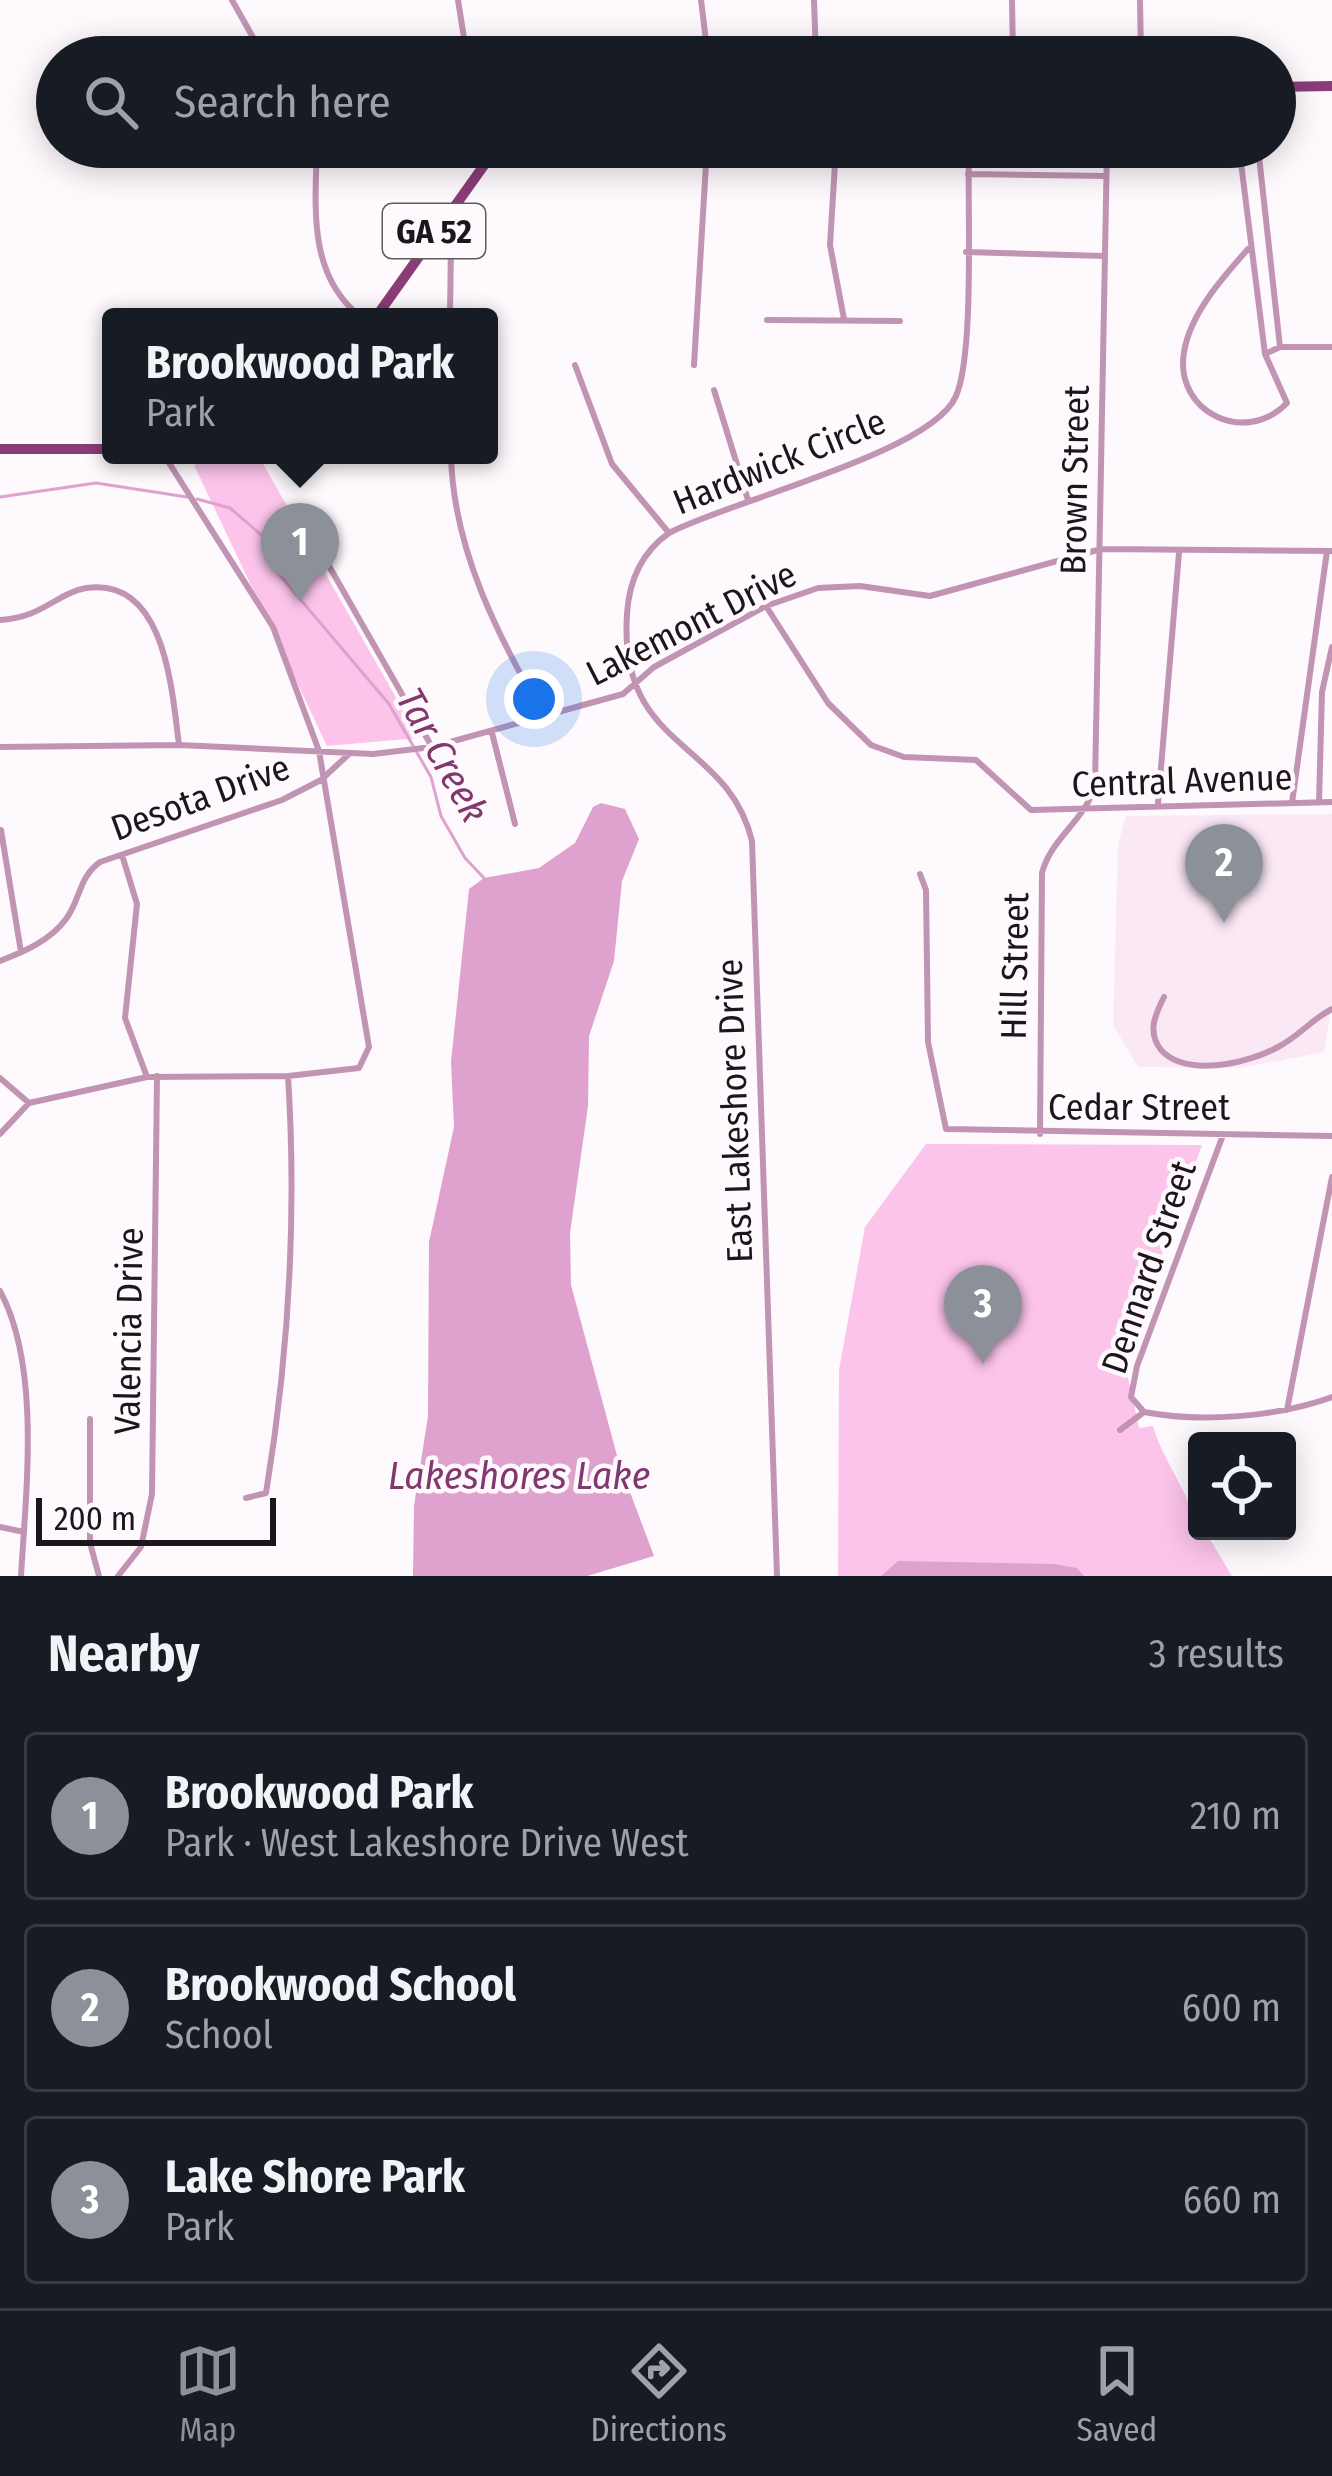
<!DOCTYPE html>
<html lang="en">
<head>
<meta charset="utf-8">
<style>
  :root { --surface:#171b24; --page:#242831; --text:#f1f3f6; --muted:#9ea1a6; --line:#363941; --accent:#8c9099 }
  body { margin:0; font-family:"Fira Sans Condensed",sans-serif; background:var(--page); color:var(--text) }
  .controls { position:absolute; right:36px; bottom:36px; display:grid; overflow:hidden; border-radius:12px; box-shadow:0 6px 30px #0003 }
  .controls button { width:108px; height:108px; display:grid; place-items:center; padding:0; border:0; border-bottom:3px solid var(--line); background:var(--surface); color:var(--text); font:60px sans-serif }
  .scale { position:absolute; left:36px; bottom:30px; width:240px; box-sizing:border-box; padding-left:12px; border:6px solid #1d151b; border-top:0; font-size:33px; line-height:42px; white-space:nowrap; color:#1d151b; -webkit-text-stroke:9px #fef9fc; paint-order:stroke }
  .you { position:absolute; left:534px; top:699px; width:42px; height:42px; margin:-30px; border:9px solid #fff; border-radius:50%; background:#1a73e8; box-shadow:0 0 0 18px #1a73e833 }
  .badge { display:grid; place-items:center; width:78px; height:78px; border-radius:50%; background:var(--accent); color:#fff; font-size:39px; font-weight:700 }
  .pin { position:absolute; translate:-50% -99px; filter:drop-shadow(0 3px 6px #0008) }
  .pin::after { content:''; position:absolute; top:63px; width:42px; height:36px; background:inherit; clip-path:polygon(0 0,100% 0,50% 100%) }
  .popup { position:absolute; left:102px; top:308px; width:396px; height:156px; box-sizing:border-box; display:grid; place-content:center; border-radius:12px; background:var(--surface); filter:drop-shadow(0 3px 9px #0005); font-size:39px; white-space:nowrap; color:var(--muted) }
  .popup b { font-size:45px; color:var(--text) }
  .popup::after { content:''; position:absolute; left:50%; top:100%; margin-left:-24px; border:24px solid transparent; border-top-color:var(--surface) }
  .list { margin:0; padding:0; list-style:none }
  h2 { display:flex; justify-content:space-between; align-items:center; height:156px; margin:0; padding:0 48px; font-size:51px }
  h2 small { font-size:39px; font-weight:400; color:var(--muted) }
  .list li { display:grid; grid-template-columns:78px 1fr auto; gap:36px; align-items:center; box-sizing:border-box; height:168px; margin:0 24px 24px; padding:0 24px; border:3px solid var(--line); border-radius:12px }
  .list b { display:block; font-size:45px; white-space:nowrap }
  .list p { margin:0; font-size:39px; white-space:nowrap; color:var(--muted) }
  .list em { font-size:39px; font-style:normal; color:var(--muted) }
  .icon { flex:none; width:66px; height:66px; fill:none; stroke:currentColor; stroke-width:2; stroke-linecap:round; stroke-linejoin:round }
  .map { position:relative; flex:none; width:1332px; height:1576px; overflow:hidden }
  .search { position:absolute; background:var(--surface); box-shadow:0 6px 30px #0003; left:36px; right:36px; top:36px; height:132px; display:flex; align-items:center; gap:30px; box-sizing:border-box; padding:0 42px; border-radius:66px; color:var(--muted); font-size:45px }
  .sheet { height:732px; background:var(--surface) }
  nav { display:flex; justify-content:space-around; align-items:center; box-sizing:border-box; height:168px; border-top:3px solid var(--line); background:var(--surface); font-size:33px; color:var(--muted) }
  nav a { display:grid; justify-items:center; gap:6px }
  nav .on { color:var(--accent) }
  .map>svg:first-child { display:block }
  .built { fill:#fbe8f5 }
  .green { fill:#fcc4eb }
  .water { fill:#dfa1cd }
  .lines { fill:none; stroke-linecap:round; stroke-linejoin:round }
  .stream { stroke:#dfa1cd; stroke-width:3 }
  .minor { stroke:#c194b3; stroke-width:6 }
  .primary { stroke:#8a3c77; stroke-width:10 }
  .labels { text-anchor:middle; stroke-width:9; stroke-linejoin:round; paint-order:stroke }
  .shield { fill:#fef9fc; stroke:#60595e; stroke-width:3 }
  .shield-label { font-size:33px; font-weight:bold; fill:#1d151b }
  .street-label { font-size:36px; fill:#1d151b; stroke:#fef9fc }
  .water-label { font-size:39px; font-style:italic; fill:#81386f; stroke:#fef9fc }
</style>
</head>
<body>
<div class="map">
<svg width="1332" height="1576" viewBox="0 0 1332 1576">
  <rect width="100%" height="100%" fill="#fef9fc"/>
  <path class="built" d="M 1332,814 L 1332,1001 L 1324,1052 L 1240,1068 L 1138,1067 L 1113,1025 L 1118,844 L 1126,816 Z"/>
  <path class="green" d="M 229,455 L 258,455 L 419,738 L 327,746 L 194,465 Z
    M 926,1144 L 1202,1145 L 1124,1359 L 1139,1428 L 1153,1426 C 1162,1460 1197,1505 1197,1531 L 1205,1531 L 1232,1576 L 838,1576 L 839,1370 L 865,1227 Z"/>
  <path class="water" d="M 601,803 L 625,809 L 639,839 L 622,881 L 614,961 L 589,1036 L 588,1106 L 570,1233 L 571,1285 L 619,1463 L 654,1556 L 587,1576 L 413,1576 L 414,1506 L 428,1416 L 429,1242 L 454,1127 L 451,1062 L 469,889 L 484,878 L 539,868 L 575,843 L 593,807 Z
    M 898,1561 L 1054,1564 L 1077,1568 L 1084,1576 L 881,1576 Z"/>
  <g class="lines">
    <path class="stream" d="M 0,497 L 96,483 L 187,497
      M 197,499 L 230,508 L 266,539 L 278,573 L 389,704 L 431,777 L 441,816 L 465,858 L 484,878"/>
    <path class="minor" d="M 232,0 L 264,57
      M 458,0 L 467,57
      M 701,0 L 708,57
      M 814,0 L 816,57
      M 1012,0 L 1013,57
      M 1140,0 L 1141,57
      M 262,53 L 300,57
      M 317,147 C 315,208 308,276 361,317
      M 836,147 L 830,245 L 844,319
      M 1239,147 L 1265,354 L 1287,403 C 1246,446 1174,413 1184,352 C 1190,314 1223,277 1248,249
      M 1258,147 L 1280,347
      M 968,174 L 1106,176
      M 443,227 L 451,243 L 450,317
      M 966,252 L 1105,256
      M 767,320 L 900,321
      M 1265,354 L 1280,347 L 1332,347
      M 575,365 L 612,464 L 669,533
      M 694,365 L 707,147
      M 714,390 L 748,500
      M 451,455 C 453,550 499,638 545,718
      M 308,529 L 432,747
      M 766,606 L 828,703 L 871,745 L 904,757 L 976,760 L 1031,810 L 1332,802
      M 0,620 C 42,618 57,593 86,588 C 166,576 172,692 179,745
      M 492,733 L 515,824
      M 0,747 L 179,745 L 373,754 L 432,747 L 623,694 L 654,667 L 766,606 L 818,588 L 860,586 L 930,596 L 1101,549 L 1332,551
      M 1319,802 L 1322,692 L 1332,647
      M 1158,803 L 1179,553
      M 1292,803 L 1327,551
      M 1,830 L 21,952
      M 122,855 L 137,904 L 125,1018 L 147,1077
      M 920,874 L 926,890 L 928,1042 L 946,1129 L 1332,1136
      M 0,961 C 23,952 50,941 66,919 C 81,899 78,878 100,862 L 282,800 L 321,780 L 349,754
      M 1164,997 C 1155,1015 1147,1032 1161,1050 C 1187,1078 1249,1063 1278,1047 C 1298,1037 1312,1019 1332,1009
      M 0,1078 L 29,1103 L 147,1077 L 288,1076 L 359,1068 L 369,1047 L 319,751 L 273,627 L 164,455
      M 0,1134 L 29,1103
      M 1040,1134 L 1042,873 C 1050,839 1086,820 1095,785 L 1107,147
      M 0,1291 C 41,1367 26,1490 21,1576
      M 1287,1410 L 1332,1177
      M 1144,1412 L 1131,1397 L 1137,1366 L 1223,1135
      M 1144,1412 C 1201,1423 1277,1417 1332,1397
      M 90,1419 L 90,1543 L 99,1576
      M 1120,1430 L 1144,1412
      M 246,1498 L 266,1493 C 289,1354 297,1217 288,1076
      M 0,1527 L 24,1532
      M 118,1576 L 141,1547 L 152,1494 L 157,1076
      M 777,1576 L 752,841 C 727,738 618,751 627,614 C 629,581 642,552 669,533 C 729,501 932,453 956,396 C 975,352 967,203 969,147"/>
    <path class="primary" d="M 1275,87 L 1332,86
      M 376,317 L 497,147
      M 0,449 L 111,449"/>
  </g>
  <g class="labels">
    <rect class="shield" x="383" y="204" width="102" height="54" rx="9"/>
    <g class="shield-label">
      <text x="434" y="243">GA 52</text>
    </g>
    <g class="street-label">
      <text transform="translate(779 461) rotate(-22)" y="13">Hardwick Circle</text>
      <text transform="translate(1074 480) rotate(-89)" y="13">Brown Street</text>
      <text transform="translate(691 623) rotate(-27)" y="13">Lakemont Drive</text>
      <text transform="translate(1182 780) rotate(-2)" y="13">Central Avenue</text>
      <text transform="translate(200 797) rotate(-20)" y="13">Desota Drive</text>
      <text transform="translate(1014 966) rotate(-89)" y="13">Hill Street</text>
      <text x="1139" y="1120">Cedar Street</text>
      <text transform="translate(734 1111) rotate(-92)" y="13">East Lakeshore Drive</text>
      <text transform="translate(1148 1267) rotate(-71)" y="13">Dennard Street</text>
      <text transform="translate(128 1331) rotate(-89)" y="13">Valencia Drive</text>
    </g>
    <g class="water-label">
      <text transform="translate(443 755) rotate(61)" y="14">Tar Creek</text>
      <text x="519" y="1489">Lakeshores Lake</text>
    </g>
  </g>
</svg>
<div class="controls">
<button><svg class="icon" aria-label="locate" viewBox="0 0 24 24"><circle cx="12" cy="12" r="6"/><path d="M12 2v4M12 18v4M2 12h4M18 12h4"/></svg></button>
</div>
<div class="scale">200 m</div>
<div class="you"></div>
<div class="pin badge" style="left:300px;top:602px">1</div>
<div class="popup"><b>Brookwood Park</b>Park</div>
<div class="pin badge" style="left:1224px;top:923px">2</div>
<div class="pin badge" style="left:983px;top:1364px">3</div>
<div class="search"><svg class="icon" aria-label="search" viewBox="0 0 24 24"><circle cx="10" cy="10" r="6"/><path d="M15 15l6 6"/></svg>Search here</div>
</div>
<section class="sheet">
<h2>Nearby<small>3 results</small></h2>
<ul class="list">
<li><span class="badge">1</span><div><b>Brookwood Park</b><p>Park · West Lakeshore Drive West</p></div><em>210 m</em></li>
<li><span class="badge">2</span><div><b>Brookwood School</b><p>School</p></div><em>600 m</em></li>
<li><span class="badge">3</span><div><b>Lake Shore Park</b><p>Park</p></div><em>660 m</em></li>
</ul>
</section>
<nav>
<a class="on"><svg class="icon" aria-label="map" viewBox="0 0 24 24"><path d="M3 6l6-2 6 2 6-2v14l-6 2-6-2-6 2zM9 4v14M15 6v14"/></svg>Map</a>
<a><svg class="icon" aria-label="directions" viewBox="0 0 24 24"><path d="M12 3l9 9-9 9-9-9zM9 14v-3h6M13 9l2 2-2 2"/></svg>Directions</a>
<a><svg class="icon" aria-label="saved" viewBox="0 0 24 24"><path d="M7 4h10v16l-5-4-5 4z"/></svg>Saved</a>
</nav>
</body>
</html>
